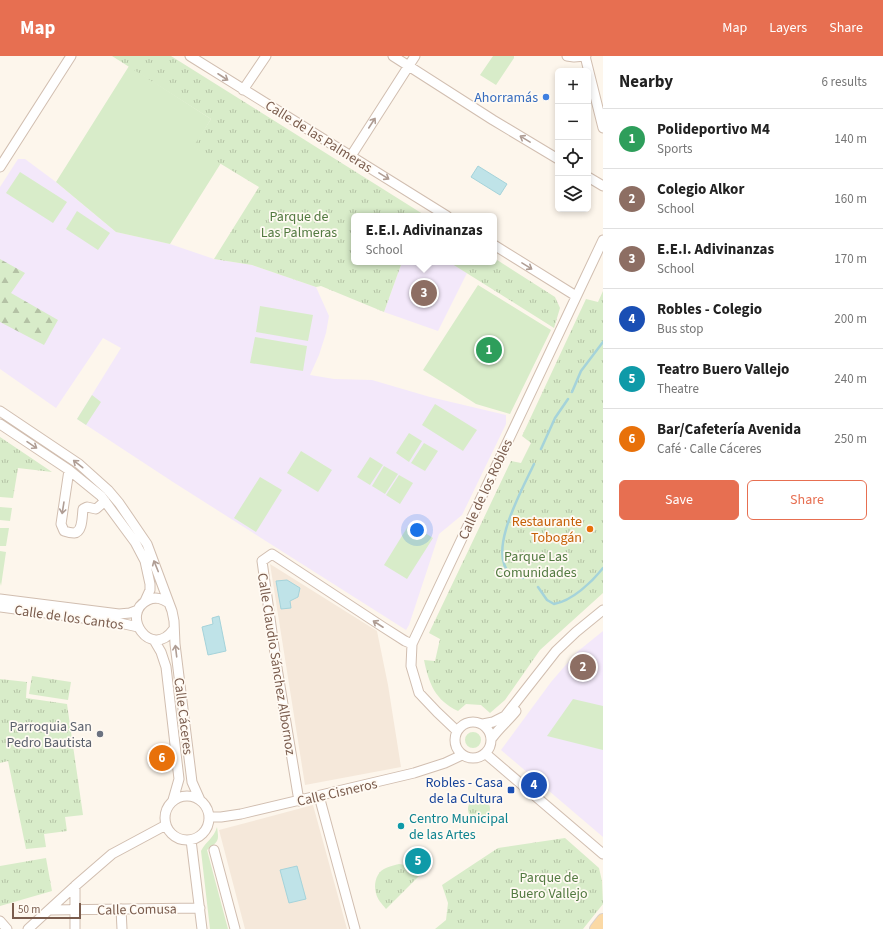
<!DOCTYPE html>
<html lang="en">
<head>
<meta charset="utf-8">
<style>
  :root { --surface:#fff; --page:#f2f2f2; --text:#222; --muted:#767676; --line:#e0e0e0; --accent:#e76f51 }
  body { margin:0; font-family:"Source Sans 3",sans-serif; background:var(--page); color:var(--text) }
  .controls { position:absolute; right:12px; top:12px; display:grid; overflow:hidden; border-radius:6px; box-shadow:0 2px 6px #0003 }
  .controls button { width:36px; height:36px; display:grid; place-items:center; padding:0; border:0; border-bottom:1px solid var(--line); background:var(--surface); color:var(--text); font:20px sans-serif }
  .scale { position:absolute; left:12px; bottom:10px; width:69px; box-sizing:border-box; padding-left:4px; border:2px solid #7a5c4d; border-top:0; font-size:11px; line-height:14px; white-space:nowrap; color:#7a5c4d; -webkit-text-stroke:3px #fffaf3; paint-order:stroke }
  .you { position:absolute; left:417px; top:474px; width:14px; height:14px; margin:-10px; border:3px solid #fff; border-radius:50%; background:#1a73e8; box-shadow:0 0 0 6px #1a73e833 }
  .badge { display:grid; place-items:center; width:26px; height:26px; border-radius:50%; background:var(--accent); color:#fff; font-size:13px; font-weight:700 }
  .pin { position:absolute; translate:-50% -50%; border:2px solid #fff; box-shadow:0 1px 4px #0006 }
  .popup { position:absolute; left:351px; top:157px; width:146px; height:52px; box-sizing:border-box; display:grid; place-content:center; border-radius:6px; background:var(--surface); filter:drop-shadow(0 1px 3px #0005); font-size:13px; white-space:nowrap; color:var(--muted) }
  .popup b { font-size:15px; color:var(--text) }
  .popup::after { content:''; position:absolute; left:50%; top:100%; margin-left:-8px; border:8px solid transparent; border-top-color:var(--surface) }
  .list { margin:0; padding:0; list-style:none }
  h2 { display:flex; justify-content:space-between; align-items:center; height:52px; margin:0; padding:0 16px; font-size:17px }
  h2 small { font-size:13px; font-weight:400; color:var(--muted) }
  .list li { display:grid; grid-template-columns:26px 1fr auto; gap:12px; align-items:center; box-sizing:border-box; height:60px; padding:0 16px; border-top:1px solid var(--line) }
  .list b { display:block; font-size:15px; white-space:nowrap }
  .list p { margin:0; font-size:13px; white-space:nowrap; color:var(--muted) }
  .list em { font-size:13px; font-style:normal; color:var(--muted) }
  .actions { display:flex; gap:8px; padding:12px 16px }
  .actions a { flex:1; padding:9px 0; border:1px solid var(--accent); border-radius:6px; text-align:center; font-size:14px; color:var(--accent) }
  .actions .main { background:var(--accent); color:#fff }
  .icon { flex:none; width:22px; height:22px; fill:none; stroke:currentColor; stroke-width:2; stroke-linecap:round; stroke-linejoin:round }
  .map { position:relative; flex:none; width:603px; height:873px; overflow:hidden }
  header { display:flex; align-items:center; gap:24px; box-sizing:border-box; height:56px; padding:0 20px; background:var(--accent); color:#fff }
  header strong { font-size:19px }
  nav { display:flex; gap:22px; margin-inline-start:auto; font-size:14px }
  main { display:flex }
  aside { flex:1; background:var(--surface) }
  .map>svg:first-child { display:block }
  .residential { fill:#f5e8da }
  .education { fill:#f3e8fa }
  .green { fill:#d8ecc9 }
  .forest { fill:url(#forest-firs) }
  .park { fill:url(#park-tufts) }
  .water { fill:#bfe3e8; stroke:#a5d3da }
  .lines { fill:none; stroke-linecap:round; stroke-linejoin:round }
  .stream { stroke:#a5d3da; stroke-width:2.5 }
  .minor-casing { stroke:#d1beb0; stroke-width:11 }
  .major-casing { stroke:#dad1cd; stroke-width:14 }
  .minor { stroke:#fff; stroke-width:9 }
  .major { stroke:#fbd9a5; stroke-width:12 }
  .oneway { stroke:#af9d94 }
  .shop-dot { fill:#3f7fe0; stroke:#fffaf3; stroke-width:1.5 }
  .food-dot { fill:#e8710a; stroke:#fffaf3; stroke-width:1.5 }
  .worship-dot { fill:#6b7280; stroke:#fffaf3; stroke-width:1.5 }
  .transit-dot { fill:#1a4fb4; stroke:#fffaf3; stroke-width:1.5 }
  .culture-dot { fill:#0f9aa8; stroke:#fffaf3; stroke-width:1.5 }
  .labels { text-anchor:middle; stroke-width:3.5; stroke-linejoin:round; paint-order:stroke }
  .shop-label { font-size:14px; fill:#366cbe; stroke:#fffaf3; text-anchor:end }
  .street-label { font-size:14px; fill:#7a5c4d; stroke:#fffaf3 }
  .park-label { font-size:14px; fill:#537a41; stroke:#fffaf3 }
  .food-label { font-size:14px; fill:#c56008; stroke:#fffaf3; text-anchor:end }
  .worship-label { font-size:14px; fill:#5b616d; stroke:#fffaf3; text-anchor:end }
  .transit-label { font-size:14px; fill:#164399; stroke:#fffaf3; text-anchor:end }
  .culture-label { font-size:14px; fill:#0d838f; stroke:#fffaf3; text-anchor:start }
</style>
</head>
<body>
<header>
<strong>Map</strong>
<nav><a>Map</a><a>Layers</a><a>Share</a></nav>
</header>
<main>
<div class="map">
<svg width="603" height="873" viewBox="0 0 603 873">
  <defs>
    <pattern id="forest-firs" width="22" height="20" patternUnits="userSpaceOnUse"><rect width="22" height="20" fill="#d8ecc9"/><path d="M5 1l3.5 6h-7zM16 11l3.5 6h-7z" fill="#b4c2a5"/></pattern>
    <pattern id="park-tufts" width="24" height="20" patternUnits="userSpaceOnUse"><rect width="24" height="20" fill="#d8ecc9"/><path d="M3 7l-1-3M5 7V3M7 7l1-3M15 17l-1-3M17 17v-4M19 17l1-3" fill="none" stroke="#b4c2a5"/></pattern>
  </defs>
  <rect width="100%" height="100%" fill="#fdf6ec"/>
  <path class="residential" d="M 270,508 L 377,575 L 388,629 L 401,711 L 305,729 Z
    M 313,749 L 347,873 L 245,873 L 219,774 Z"/>
  <path class="education" d="M 18,103 L 25,103 L 56,126 L 116,176 L 170,188 L 214,203 L 252,209 L 316,231 L 329,260 L 326,277 L 319,299 L 310,319 L 334,323 L 372,324 L 430,341 L 506,359 L 506,368 L 462,459 L 439,478 L 409,569 L 406,574 L 173,426 L 77,363 L 121,292 L 103,282 L 56,352 L 0,313 L 0,131 Z
    M 402,206 L 449,206 L 467,217 L 438,275 L 384,256 Z
    M 603,575 L 603,781 L 501,694 L 551,626 L 577,596 Z"/>
  <path class="green" d="M 493,0 L 514,0 L 514,2 L 496,29 L 480,19 Z
    M 129,10 L 211,63 L 194,91 L 221,107 L 170,188 L 116,176 L 56,126 Z
    M 20,116 L 67,146 L 53,167 L 6,137 Z
    M 77,155 L 110,177 L 98,194 L 66,173 Z
    M 478,229 L 551,274 L 510,358 L 476,348 L 423,314 Z
    M 260,250 L 313,259 L 308,285 L 256,276 Z
    M 255,281 L 307,290 L 303,315 L 250,307 Z
    M 92,339 L 101,346 L 86,369 L 77,363 Z
    M 435,348 L 477,374 L 463,395 L 422,369 Z
    M 409,377 L 422,385 L 409,406 L 396,397 Z
    M 424,387 L 438,395 L 425,415 L 411,407 Z
    M 301,395 L 332,414 L 318,436 L 287,417 Z
    M 370,401 L 383,409 L 370,429 L 357,421 Z
    M 384,410 L 398,418 L 385,438 L 372,430 Z
    M 399,419 L 413,427 L 400,448 L 386,439 Z
    M 260,421 L 282,434 L 256,476 L 234,462 Z
    M 0,451 L 12,452 L 10,465 L 0,464 Z
    M 410,467 L 433,482 L 407,523 L 384,509 Z
    M 0,472 L 9,472 L 6,490 L 0,490 Z
    M 0,495 L 6,496 L 1,530 L 0,526 Z
    M 573,643 L 603,650 L 603,694 L 547,680 Z
    M465 684a8 8 0 1 1 16 0a8 8 0 1 1-16 0Z
    M 217,771 C 219,785 219,785 207,794 L 228,873 L 210,873 L 201,795 C 206,785 214,782 217,771 Z"/>
  <path class="forest" d="M 0,203 L 25,217 L 11,237 L 58,264 L 44,289 L 0,266 Z"/>
  <path class="park" d="M 112,0 L 171,0 L 426,160 L 354,160 L 354,206 L 402,206 L 384,256 L 321,230 L 316,231 L 252,209 L 214,203 L 259,131 L 193,91 L 211,63 Z
    M 494,202 L 555,241 L 560,252 L 554,272 L 449,206 L 494,206 Z
    M 603,235 L 603,537 L 540,594 L 505,644 L 490,657 L 481,649 L 466,648 L 458,655 C 435,644 429,628 424,604 L 435,605 L 440,583 L 429,577 L 511,405 L 521,407 L 531,387 L 522,380 L 586,243 L 598,246 Z
    M 0,381 L 52,416 L 18,412 L 13,442 L 0,441 Z
    M 32,620 L 71,626 L 68,644 L 29,638 Z
    M 0,623 L 27,626 L 26,642 L 67,648 L 83,759 L 65,761 L 67,775 L 44,778 L 46,791 L 26,793 L 8,705 L 0,707 Z
    M468 753a11 11 0 1 1 22 0a11 11 0 1 1-22 0Z
    M 565,782 L 599,812 L 602,825 L 603,848 L 583,873 L 435,873 L 446,864 L 448,847 L 442,829 L 498,792 Z
    M 46,802 L 52,835 L 0,850 L 0,810 Z
    M 399,808 C 408,809 415,811 422,817 L 386,853 C 382,848 377,843 376,837 C 373,828 377,815 386,812 C 390,810 395,809 399,808 Z"/>
  <path class="water" d="M 478,110 L 507,128 L 500,139 L 471,121 Z
    M 287,524 L 300,532 L 298,541 L 290,545 L 291,552 L 281,553 L 276,525 Z
    M 219,560 L 226,595 L 208,599 L 202,571 L 213,568 L 212,562 Z
    M 297,810 L 306,843 L 289,847 L 280,814 Z"/>
  <g class="lines">
    <path class="stream" d="M 572,336 L 581,315 L 603,286
      M 541,393 L 555,362 L 568,343
      M 523,522 C 519,521 515,520 511,518 C 485,498 524,430 534,408
      M 538,531 L 547,544 L 554,548 C 572,545 592,526 603,512"/>
    <defs>
      <path id="minor" d="M 190,0 L 447,160
        M 393,0 L 493,64 L 558,103
        M 567,0 L 574,1 L 586,0
        M 585,0 L 603,72
        M 243,34 L 266,0
        M 351,100 L 415,0
        M 0,111 L 71,0
        M 588,121 L 603,130
        M 494,189 L 576,240
        M 0,355 L 79,408 L 108,434 L 119,447 L 147,488 L 172,555 L 174,565 L 175,588 L 192,726 L 200,744
        M 0,368 L 69,414 L 101,440 L 135,486 L 145,505 L 150,528 L 150,534 L 145,545
        M 69,414 L 61,468 L 64,475 C 67,476 71,477 74,477 C 83,476 82,460 83,453 L 87,451 L 96,453 L 105,445
        M 0,543 L 119,558 L 130,557 L 138,554
        M 169,547 C 162,543 156,540 148,544 C 119,558 151,604 173,574
        M 0,551 L 120,567 L 138,571
        M 154,584 L 161,596 L 166,611 L 179,723 L 173,744
        M455 684a18 18 0 1 1 36 0a18 18 0 1 1-36 0Z
        M 483,668 L 493,666 L 505,660 L 556,595 L 576,576 L 603,554
        M 457,675 L 437,656 L 419,637 L 411,610 L 412,588 L 603,184
        M 492,682 C 499,672 508,665 516,655
        M 486,698 L 603,798
        M165 762a22 22 0 1 1 44 0a22 22 0 1 1-44 0Z
        M 319,740 L 355,873
        M 299,745 L 277,612 L 262,505 L 272,498 L 383,571 L 405,585 L 412,588
        M 209,761 L 221,761 L 241,758 L 414,717 L 445,707 L 462,699
        M 191,784 L 202,873
        M 214,794 L 235,873
        M 121,853 L 122,873
        M 50,854 L 200,852
        M 0,865 L 7,873
        M 28,873 L 75,830 L 112,798 L 166,769
        M 75,873 L 75,830"/>
      <path id="major" d="M 596,873 L 603,864"/>
    </defs>
    <use href="#minor" class="minor-casing"/>
    <use href="#major" class="major-casing"/>
    <use href="#minor" class="minor"/>
    <use href="#major" class="major"/>
  </g>
  <defs><path id="oneway-shaft" d="M-6 0H5M1.5-3L5.5 0L1.5 3" fill="none" stroke-width="1.6" stroke-linecap="round" stroke-linejoin="round"/></defs>
  <g class="oneway">
    <use href="#oneway-shaft" transform="translate(223 21) rotate(33)"/>
    <use href="#oneway-shaft" transform="translate(372 67) rotate(-57)"/>
    <use href="#oneway-shaft" transform="translate(525 83) rotate(-149)"/>
    <use href="#oneway-shaft" transform="translate(384 120) rotate(32)"/>
    <use href="#oneway-shaft" transform="translate(527 210) rotate(32)"/>
    <use href="#oneway-shaft" transform="translate(32 389) rotate(34)"/>
    <use href="#oneway-shaft" transform="translate(78 408) rotate(-142)"/>
    <use href="#oneway-shaft" transform="translate(63 452) rotate(99)"/>
    <use href="#oneway-shaft" transform="translate(156 510) rotate(-112)"/>
    <use href="#oneway-shaft" transform="translate(378 568) rotate(-147)"/>
    <use href="#oneway-shaft" transform="translate(176 595) rotate(-97)"/>
  </g>
  <circle class="shop-dot" cx="546" cy="41" r="4"/>
  <circle class="food-dot" cx="590" cy="473" r="4"/>
  <circle class="worship-dot" cx="100" cy="678" r="4"/>
  <rect class="transit-dot" x="507" y="730" width="8" height="8" rx="2"/>
  <circle class="culture-dot" cx="401" cy="770" r="4"/>
  <g class="labels">
    <g class="shop-label">
      <text x="538" y="46">Ahorramás</text>
    </g>
    <g class="street-label">
      <text transform="translate(319 80) rotate(32)" y="5">Calle de las Palmeras</text>
      <text transform="translate(485 433) rotate(-65)" y="5">Calle de los Robles</text>
      <text transform="translate(69 561) rotate(8)" y="5">Calle de los Cantos</text>
      <text transform="translate(277 608) rotate(81)" y="5">Calle Claudio Sánchez Albornoz</text>
      <text transform="translate(184 660) rotate(83)" y="5">Calle Cáceres</text>
      <text transform="translate(337 736) rotate(-13)" y="5">Calle Cisneros</text>
      <text transform="translate(137 853) rotate(-1)" y="5">Calle Comusa</text>
    </g>
    <g class="park-label">
      <text x="299" y="165">Parque de<tspan x="299" dy="16">Las Palmeras</tspan></text>
      <text x="536" y="505">Parque Las<tspan x="536" dy="16">Comunidades</tspan></text>
      <text x="549" y="826">Parque de<tspan x="549" dy="16">Buero Vallejo</tspan></text>
    </g>
    <g class="food-label">
      <text x="582" y="470">Restaurante<tspan x="582" dy="16">Tobogán</tspan></text>
    </g>
    <g class="worship-label">
      <text x="92" y="675">Parroquia San<tspan x="92" dy="16">Pedro Bautista</tspan></text>
    </g>
    <g class="transit-label">
      <text x="503" y="731">Robles - Casa<tspan x="503" dy="16">de la Cultura</tspan></text>
    </g>
    <g class="culture-label">
      <text x="409" y="767">Centro Municipal<tspan x="409" dy="16">de las Artes</tspan></text>
    </g>
  </g>
</svg>
<div class="controls">
<button>+</button>
<button>−</button>
<button><svg class="icon" aria-label="locate" viewBox="0 0 24 24"><circle cx="12" cy="12" r="6"/><path d="M12 2v4M12 18v4M2 12h4M18 12h4"/></svg></button>
<button><svg class="icon" aria-label="layers" viewBox="0 0 24 24"><path d="M12 4l9 5-9 5-9-5zM3 14l9 5 9-5"/></svg></button>
</div>
<div class="scale">50 m</div>
<div class="you"></div>
<div class="pin badge" style="left:489px;top:294px;background:#2e9e5b">1</div>
<div class="pin badge" style="left:583px;top:611px;background:#8d6e63">2</div>
<div class="pin badge" style="left:424px;top:237px;background:#8d6e63">3</div>
<div class="popup"><b>E.E.I. Adivinanzas</b>School</div>
<div class="pin badge" style="left:534px;top:729px;background:#1a4fb4">4</div>
<div class="pin badge" style="left:418px;top:805px;background:#0f9aa8">5</div>
<div class="pin badge" style="left:162px;top:702px;background:#e8710a">6</div>
</div>
<aside>
<h2>Nearby<small>6 results</small></h2>
<ul class="list">
<li><span class="badge" style="background:#2e9e5b">1</span><div><b>Polideportivo M4</b><p>Sports</p></div><em>140 m</em></li>
<li><span class="badge" style="background:#8d6e63">2</span><div><b>Colegio Alkor</b><p>School</p></div><em>160 m</em></li>
<li><span class="badge" style="background:#8d6e63">3</span><div><b>E.E.I. Adivinanzas</b><p>School</p></div><em>170 m</em></li>
<li><span class="badge" style="background:#1a4fb4">4</span><div><b>Robles - Colegio</b><p>Bus stop</p></div><em>200 m</em></li>
<li><span class="badge" style="background:#0f9aa8">5</span><div><b>Teatro Buero Vallejo</b><p>Theatre</p></div><em>240 m</em></li>
<li><span class="badge" style="background:#e8710a">6</span><div><b>Bar/Cafetería Avenida</b><p>Café · Calle Cáceres</p></div><em>250 m</em></li>
</ul>
<div class="actions"><a class="main">Save</a><a>Share</a></div>
</aside>
</main>
</body>
</html>
